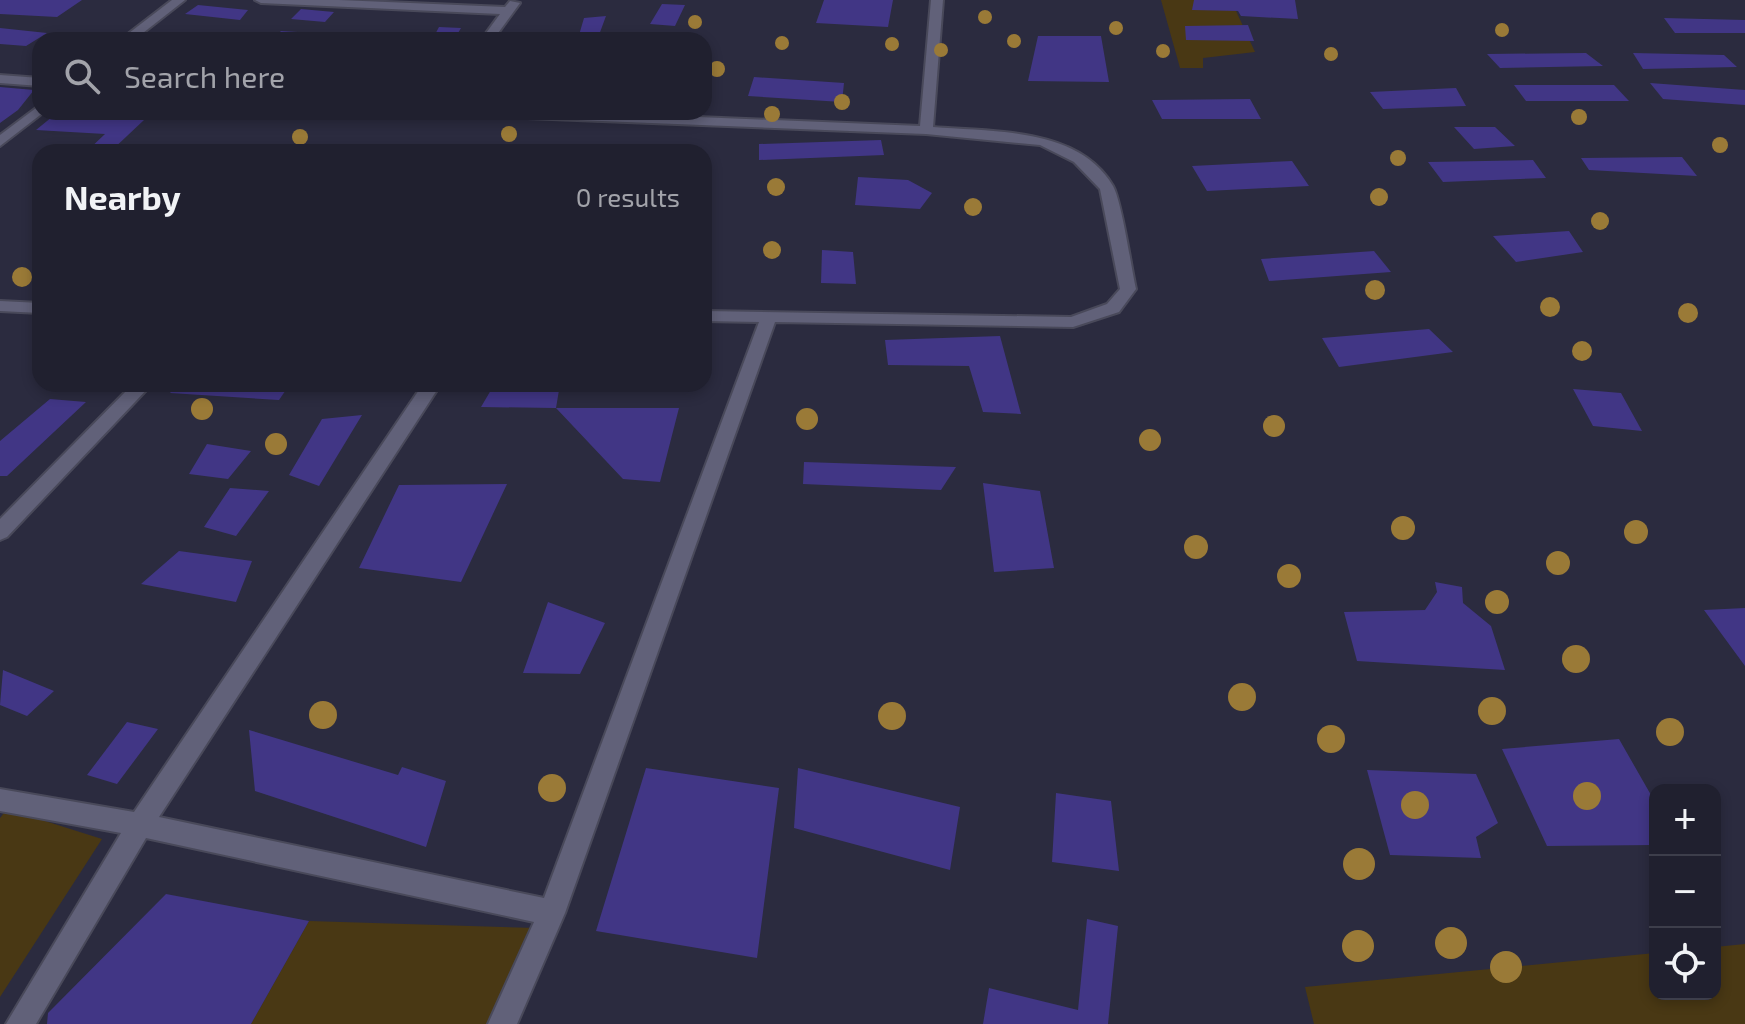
<!DOCTYPE html>
<html lang="en">
<head>
<meta charset="utf-8">
<style>
  :root { --surface:#20202f; --page:#282837; --text:#f1f3f6; --muted:#a2a3aa; --line:#3d3e4b }
  body { margin:0; font-family:"Exo 2",sans-serif; background:var(--page); color:var(--text) }
  .controls { position:absolute; right:24px; bottom:24px; display:grid; overflow:hidden; border-radius:16px; box-shadow:0 4px 12px #0003 }
  .controls button { width:72px; height:72px; display:grid; place-items:center; padding:0; border:0; border-bottom:2px solid var(--line); background:var(--surface); color:var(--text); font:40px sans-serif }
  .list { margin:0; padding:0; list-style:none }
  h2 { display:flex; justify-content:space-between; align-items:center; height:104px; margin:0; padding:0 32px; font-size:34px }
  h2 small { font-size:26px; font-weight:400; color:var(--muted) }
  .icon { flex:none; width:44px; height:44px; fill:none; stroke:currentColor; stroke-width:2; stroke-linecap:round; stroke-linejoin:round }
  .map { position:relative; flex:none; width:1745px; height:1024px; overflow:hidden }
  .search { position:absolute; background:var(--surface); box-shadow:0 4px 12px #0003; left:32px; top:32px; width:680px; height:88px; display:flex; align-items:center; gap:20px; box-sizing:border-box; padding:0 28px; border-radius:24px; color:var(--muted); font-size:30px }
  .panel { position:absolute; background:var(--surface); box-shadow:0 4px 12px #0003; left:32px; top:144px; width:680px; height:248px; border-radius:24px }
  .map>svg:first-child { display:block }
  .green { fill:#493814 }
  .building { fill:#413685 }
  .lines { fill:none; stroke-linecap:round; stroke-linejoin:round }
  .minor-casing { stroke:#49495a; stroke-width:4 }
  .minor { fill:#616179; fill-rule:evenodd }
  .tree { fill:#9a7a37 }
</style>
</head>
<body>
<div class="map">
<svg width="1745" height="1024" viewBox="0 0 1745 1024">
  <rect width="100%" height="100%" fill="#2b2b3f"/>
  <path class="green" d="M 1161,0 L 1231,0 L 1255,52 L 1203,58 L 1203,68 L 1180,68 Z
    M 7,809 L 102,839 L 0,997 L 0,818 Z
    M 309,921 L 536,928 L 497,1024 L 251,1024 Z
    M 1745,944 L 1745,1024 L 1314,1024 L 1305,987 L 1655,953 L 1655,994 L 1715,994 L 1715,947 Z"/>
  <path class="building" d="M 0,0 L 82,0 L 57,17 L 0,14 Z
    M 824,0 L 893,0 L 888,27 L 816,23 Z
    M 1194,0 L 1295,0 L 1298,19 L 1241,16 L 1238,11 L 1192,10 Z
    M 662,4 L 685,5 L 675,26 L 650,24 Z
    M 198,5 L 248,10 L 240,20 L 185,14 Z
    M 301,9 L 334,12 L 325,22 L 291,19 Z
    M 606,16 L 599,35 L 579,35 L 584,18 Z
    M 1664,18 L 1745,20 L 1745,33 L 1675,33 Z
    M 1248,25 L 1254,41 L 1186,40 L 1185,26 Z
    M 439,27 L 461,28 L 454,40 L 432,40 Z
    M 0,28 L 47,33 L 26,46 L 0,44 Z
    M 281,31 L 314,33 L 306,40 L 271,40 Z
    M 1038,36 L 1101,36 L 1109,82 L 1028,81 Z
    M 1586,53 L 1603,66 L 1500,68 L 1487,54 Z
    M 1633,53 L 1724,55 L 1737,67 L 1643,69 Z
    M 754,77 L 844,83 L 842,102 L 748,96 Z
    M 1650,83 L 1745,90 L 1745,105 L 1663,99 Z
    M 1514,85 L 1614,85 L 1629,101 L 1526,101 Z
    M 0,87 L 34,90 L 18,110 L 0,123 Z
    M 1456,88 L 1466,106 L 1383,109 L 1370,92 Z
    M 1250,99 L 1261,119 L 1162,119 L 1152,100 Z
    M 58,112 L 113,112 L 107,118 L 144,120 L 110,152 L 86,152 L 105,134 L 36,130 Z
    M 1454,127 L 1495,127 L 1515,146 L 1474,149 Z
    M 881,140 L 884,155 L 759,160 L 759,144 Z
    M 1682,157 L 1697,176 L 1589,170 L 1581,158 Z
    M 1533,160 L 1546,178 L 1443,182 L 1428,162 Z
    M 1292,161 L 1309,186 L 1207,191 L 1192,166 Z
    M 858,177 L 908,180 L 932,193 L 920,209 L 855,205 Z
    M 1569,231 L 1583,252 L 1516,262 L 1493,236 Z
    M 822,250 L 853,252 L 856,284 L 821,283 Z
    M 1374,251 L 1391,272 L 1269,281 L 1261,259 Z
    M 1429,329 L 1453,352 L 1339,367 L 1322,338 Z
    M 1000,336 L 1021,414 L 983,412 L 969,366 L 888,365 L 885,340 Z
    M 178,384 L 290,384 L 279,400 L 170,393 Z
    M 560,384 L 556,408 L 481,407 L 491,390 Z
    M 1573,389 L 1621,393 L 1642,431 L 1593,426 Z
    M 50,399 L 86,402 L 7,476 L 0,476 L 0,441 Z
    M 556,408 L 679,408 L 660,482 L 623,479 Z
    M 362,415 L 319,486 L 289,475 L 322,419 Z
    M 207,444 L 251,451 L 228,479 L 189,474 Z
    M 804,462 L 956,467 L 941,490 L 803,484 Z
    M 983,483 L 1040,491 L 1054,568 L 994,572 Z
    M 507,484 L 461,582 L 359,568 L 399,485 Z
    M 230,488 L 269,491 L 236,536 L 204,527 Z
    M 179,551 L 252,561 L 236,602 L 141,584 Z
    M 1435,582 L 1462,587 L 1463,603 L 1491,626 L 1505,670 L 1357,661 L 1344,612 L 1425,610 L 1437,592 Z
    M 548,602 L 605,623 L 580,674 L 523,673 Z
    M 1745,608 L 1745,666 L 1704,610 Z
    M 3,670 L 54,691 L 27,716 L 0,705 Z
    M 127,722 L 158,729 L 117,784 L 87,775 Z
    M 249,730 L 398,775 L 402,767 L 446,781 L 426,847 L 255,791 Z
    M 1619,739 L 1655,802 L 1655,845 L 1547,846 L 1502,749 Z
    M 646,768 L 779,788 L 757,958 L 596,931 Z
    M 798,768 L 960,807 L 950,870 L 794,828 Z
    M 1367,770 L 1476,774 L 1498,823 L 1476,837 L 1481,858 L 1390,855 Z
    M 1056,793 L 1111,801 L 1119,871 L 1052,862 Z
    M 166,894 L 309,921 L 251,1024 L 47,1024 L 48,1013 Z
    M 1087,919 L 1118,926 L 1108,1024 L 983,1024 L 989,988 L 1078,1010 Z"/>
  <g class="lines">
    <defs>
      <path id="minor" d="M 172,0 L 185,0 L 134,40 L 120,40 Z
        M 255,0 L 339,0 L 505,7 L 510,1 L 520,3 L 493,40 L 481,40 L 500,14 L 261,3 Z
        M 931,0 L 943,0 L 933,127 C 992,132 1079,127 1113,186 C 1122,202 1131,267 1136,289 L 1119,312 L 1073,327 L 775,322 L 565,913 L 517,1024 L 488,1024 L 534,922 L 146,838 L 36,1024 L 6,1024 L 121,833 L 0,811 L 0,789 L 134,812 L 423,384 L 441,384 L 159,817 L 544,898 L 759,322 L 704,321 L 704,311 L 1071,317 L 1107,304 L 1120,289 L 1100,189 L 1074,162 L 1040,145 L 926,134 L 477,116 L 470,112 L 577,112 L 920,126 Z
        M 0,75 L 40,78 L 40,86 L 0,83 Z
        M 40,105 L 40,112 L 44,112 L 0,146 L 0,135 Z
        M 0,301 L 40,303 L 40,313 L 0,311 Z
        M 133,384 L 152,384 L 7,537 L 0,540 L 0,519 Z"/>
    </defs>
    <use href="#minor" class="minor-casing"/>
    <use href="#minor" class="minor"/>
  </g>
  <g class="tree">
    <circle cx="985" cy="17" r="7"/>
    <circle cx="695" cy="22" r="7"/>
    <circle cx="1116" cy="28" r="7"/>
    <circle cx="1502" cy="30" r="7"/>
    <circle cx="1014" cy="41" r="7"/>
    <circle cx="782" cy="43" r="7"/>
    <circle cx="892" cy="44" r="7"/>
    <circle cx="941" cy="50" r="7"/>
    <circle cx="1163" cy="51" r="7"/>
    <circle cx="1331" cy="54" r="7"/>
    <circle cx="717" cy="69" r="8"/>
    <circle cx="842" cy="102" r="8"/>
    <circle cx="772" cy="114" r="8"/>
    <circle cx="1579" cy="117" r="8"/>
    <circle cx="509" cy="134" r="8"/>
    <circle cx="300" cy="137" r="8"/>
    <circle cx="1720" cy="145" r="8"/>
    <circle cx="1398" cy="158" r="8"/>
    <circle cx="776" cy="187" r="9"/>
    <circle cx="1379" cy="197" r="9"/>
    <circle cx="973" cy="207" r="9"/>
    <circle cx="1600" cy="221" r="9"/>
    <circle cx="772" cy="250" r="9"/>
    <circle cx="22" cy="277" r="10"/>
    <circle cx="1375" cy="290" r="10"/>
    <circle cx="1550" cy="307" r="10"/>
    <circle cx="1688" cy="313" r="10"/>
    <circle cx="1582" cy="351" r="10"/>
    <circle cx="202" cy="409" r="11"/>
    <circle cx="807" cy="419" r="11"/>
    <circle cx="1274" cy="426" r="11"/>
    <circle cx="1150" cy="440" r="11"/>
    <circle cx="276" cy="444" r="11"/>
    <circle cx="1403" cy="528" r="12"/>
    <circle cx="1636" cy="532" r="12"/>
    <circle cx="1196" cy="547" r="12"/>
    <circle cx="1558" cy="563" r="12"/>
    <circle cx="1289" cy="576" r="12"/>
    <circle cx="1497" cy="602" r="12"/>
    <circle cx="1576" cy="659" r="14"/>
    <circle cx="1242" cy="697" r="14"/>
    <circle cx="1492" cy="711" r="14"/>
    <circle cx="323" cy="715" r="14"/>
    <circle cx="892" cy="716" r="14"/>
    <circle cx="1670" cy="732" r="14"/>
    <circle cx="1331" cy="739" r="14"/>
    <circle cx="552" cy="788" r="14"/>
    <circle cx="1587" cy="796" r="14"/>
    <circle cx="1415" cy="805" r="14"/>
    <circle cx="1359" cy="864" r="16"/>
    <circle cx="1451" cy="943" r="16"/>
    <circle cx="1358" cy="946" r="16"/>
    <circle cx="1506" cy="967" r="16"/>
  </g>
</svg>
<div class="controls">
<button>+</button>
<button>−</button>
<button><svg class="icon" aria-label="locate" viewBox="0 0 24 24"><circle cx="12" cy="12" r="6"/><path d="M12 2v4M12 18v4M2 12h4M18 12h4"/></svg></button>
</div>
<div class="search"><svg class="icon" aria-label="search" viewBox="0 0 24 24"><circle cx="10" cy="10" r="6"/><path d="M15 15l6 6"/></svg>Search here</div>
<section class="panel">
<h2>Nearby<small>0 results</small></h2>
<ul class="list">
</ul>
</section>
</div>
</body>
</html>
